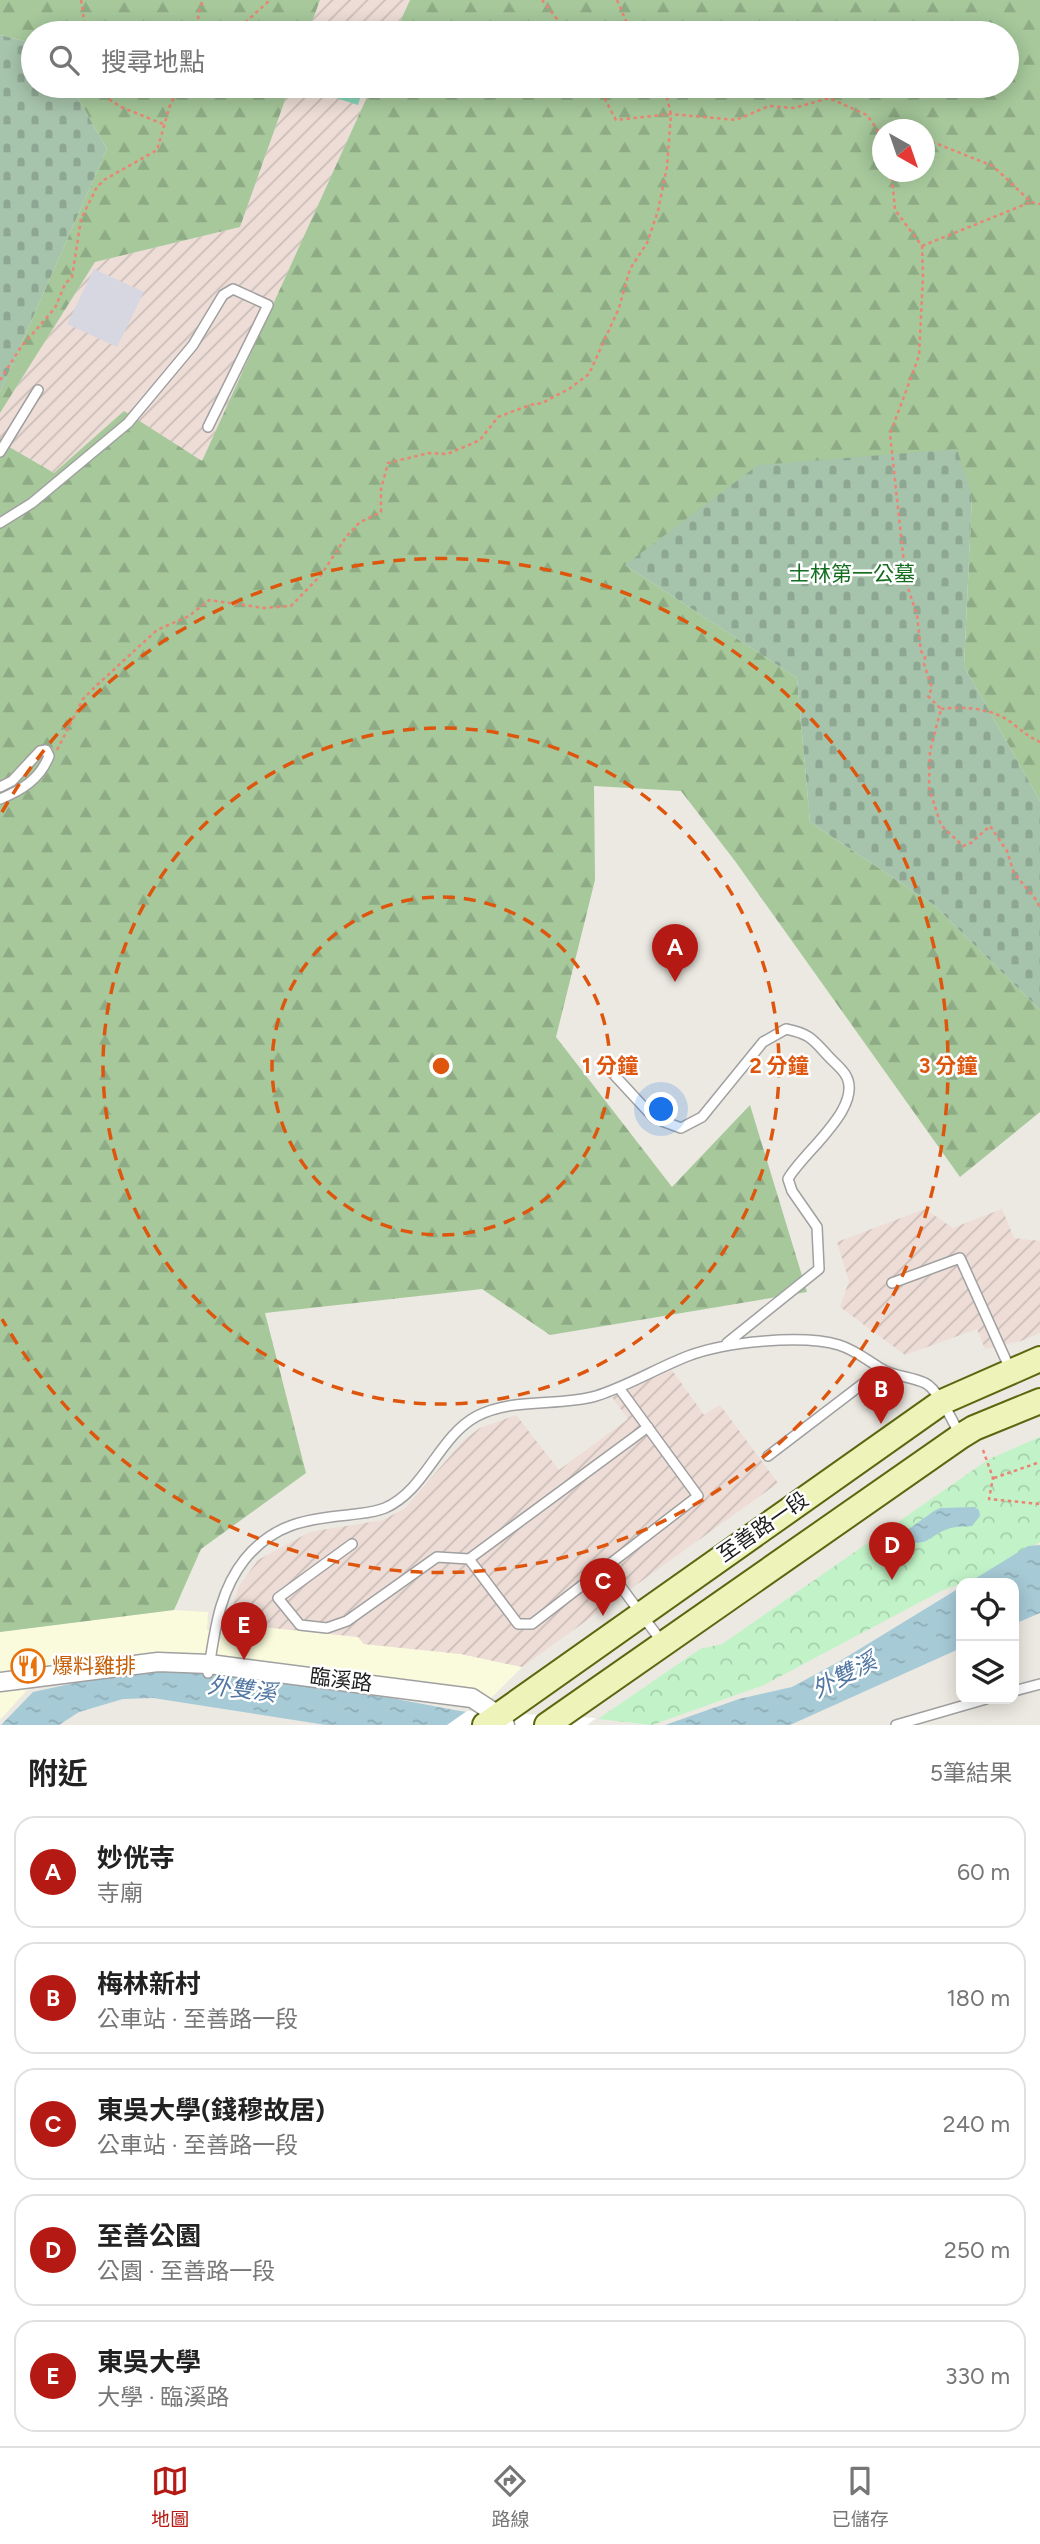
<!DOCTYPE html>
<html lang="zh-TW">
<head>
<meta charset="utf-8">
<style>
  :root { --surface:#fff; --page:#f6f6f6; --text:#222; --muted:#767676; --line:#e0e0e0; --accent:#b51913 }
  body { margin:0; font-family:Figtree,"Noto Sans TC",sans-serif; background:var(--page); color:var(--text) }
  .controls { position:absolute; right:21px; bottom:21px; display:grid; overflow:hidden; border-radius:14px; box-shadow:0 4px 18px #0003 }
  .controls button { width:63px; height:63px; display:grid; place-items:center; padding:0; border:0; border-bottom:2px solid var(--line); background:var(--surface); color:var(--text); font:35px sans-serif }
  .compass { position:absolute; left:872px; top:119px; width:63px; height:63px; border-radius:50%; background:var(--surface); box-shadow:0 4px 18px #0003; rotate:140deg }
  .you { position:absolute; left:662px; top:1110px; width:24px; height:24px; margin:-18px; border:5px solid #fff; border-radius:50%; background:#1a73e8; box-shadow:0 0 0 10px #1a73e833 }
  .badge { display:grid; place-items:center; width:46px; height:46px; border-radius:50%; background:var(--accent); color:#fff; font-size:23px; font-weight:700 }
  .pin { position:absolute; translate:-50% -58px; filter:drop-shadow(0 2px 4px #0008) }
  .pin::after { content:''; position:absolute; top:37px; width:24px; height:21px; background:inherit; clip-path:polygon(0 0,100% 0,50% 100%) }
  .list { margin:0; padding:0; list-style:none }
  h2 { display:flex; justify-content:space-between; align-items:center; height:91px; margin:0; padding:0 28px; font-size:30px }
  h2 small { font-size:23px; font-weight:400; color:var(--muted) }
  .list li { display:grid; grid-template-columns:46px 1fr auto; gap:21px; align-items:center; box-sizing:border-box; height:112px; margin:0 14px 14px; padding:0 14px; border:2px solid var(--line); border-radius:21px }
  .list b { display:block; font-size:26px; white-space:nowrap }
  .list p { margin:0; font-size:23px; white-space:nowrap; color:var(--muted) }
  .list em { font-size:23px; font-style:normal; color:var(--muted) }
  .icon { flex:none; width:38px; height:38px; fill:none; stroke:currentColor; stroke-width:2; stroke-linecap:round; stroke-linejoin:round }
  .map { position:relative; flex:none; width:1040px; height:1725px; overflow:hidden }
  .search { position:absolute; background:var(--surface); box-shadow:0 4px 18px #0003; left:21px; right:21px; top:21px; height:77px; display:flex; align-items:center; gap:18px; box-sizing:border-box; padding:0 24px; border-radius:38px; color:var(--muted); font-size:26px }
  .sheet { height:721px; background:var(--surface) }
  nav { display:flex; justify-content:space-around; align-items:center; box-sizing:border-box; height:98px; border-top:2px solid var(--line); background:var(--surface); font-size:19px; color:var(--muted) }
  nav a { display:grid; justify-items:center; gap:4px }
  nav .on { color:var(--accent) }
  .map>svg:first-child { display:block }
  .education { fill:#fafbdc }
  .military { fill:url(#military-furrows) }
  .forest { fill:url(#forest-firs); fill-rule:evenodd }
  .cemetery { fill:url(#cemetery-stones) }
  .park { fill:url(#park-crowns) }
  .pitch { fill:#87d5b9 }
  .plaza { fill:#d7d7e2 }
  .water { fill:url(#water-ripples) }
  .pier { fill:#fff }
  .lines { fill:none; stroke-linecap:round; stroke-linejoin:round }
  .service-casing { stroke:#a0a0a0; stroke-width:12 }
  .minor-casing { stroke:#a0a0a0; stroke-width:21 }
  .secondary-casing { stroke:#5a670f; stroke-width:28 }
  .path { stroke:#ec8474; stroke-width:2.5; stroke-dasharray:3.5 3.5; stroke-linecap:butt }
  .service { stroke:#fff; stroke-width:9 }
  .minor { stroke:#fff; stroke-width:18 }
  .secondary { stroke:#eef3ba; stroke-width:24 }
  .ring { fill:none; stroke:#de560d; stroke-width:3.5; stroke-dasharray:12 9 }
  .labels { text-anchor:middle; stroke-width:5; stroke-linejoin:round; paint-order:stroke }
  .park-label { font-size:21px; fill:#156e20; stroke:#fff }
  .street-label { font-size:21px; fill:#1c1c1c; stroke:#fff }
  .food-label { font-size:21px; fill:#c56008; stroke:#fff; text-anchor:start }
  .water-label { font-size:23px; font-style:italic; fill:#5277a2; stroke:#fff }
  .centre { fill:#de560d; stroke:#fff; stroke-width:3.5 }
  .ring-label { font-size:21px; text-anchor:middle; font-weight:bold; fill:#de560d; stroke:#fff; stroke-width:5; stroke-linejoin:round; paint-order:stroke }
</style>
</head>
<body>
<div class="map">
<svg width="1040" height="1725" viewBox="0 0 1040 1725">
  <defs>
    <pattern id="military-furrows" width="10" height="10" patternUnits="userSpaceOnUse" patternTransform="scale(1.75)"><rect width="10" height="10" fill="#edddd6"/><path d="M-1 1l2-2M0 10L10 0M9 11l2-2" fill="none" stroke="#cbbdb7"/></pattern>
    <pattern id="forest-firs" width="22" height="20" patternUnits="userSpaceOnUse" patternTransform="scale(1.75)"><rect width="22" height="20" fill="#a6c89b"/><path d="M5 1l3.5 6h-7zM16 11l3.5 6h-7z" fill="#8eab85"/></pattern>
    <pattern id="cemetery-stones" width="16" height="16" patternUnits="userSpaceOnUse" patternTransform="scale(1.75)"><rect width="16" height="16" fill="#a6c3ab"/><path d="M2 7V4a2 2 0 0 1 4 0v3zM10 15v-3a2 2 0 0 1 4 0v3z" fill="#8ea793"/></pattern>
    <pattern id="park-crowns" width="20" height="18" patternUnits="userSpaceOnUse" patternTransform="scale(1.75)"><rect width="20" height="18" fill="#c2f3c8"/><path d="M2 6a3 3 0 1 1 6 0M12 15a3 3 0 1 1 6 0" fill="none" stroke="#a6d0ab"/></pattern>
    <pattern id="water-ripples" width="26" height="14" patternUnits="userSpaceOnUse" patternTransform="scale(1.75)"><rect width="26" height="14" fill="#a6cad6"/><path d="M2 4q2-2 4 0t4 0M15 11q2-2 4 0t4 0" fill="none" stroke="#8eadb7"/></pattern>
  </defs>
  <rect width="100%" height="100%" fill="#ece9e2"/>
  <path class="education" d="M 174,1610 L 208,1612 L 207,1630 L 224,1631 L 226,1623 L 358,1637 L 364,1644 L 461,1654 L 522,1667 L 484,1705 L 158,1665 L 68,1674 L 28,1689 L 0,1720 L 0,1632 Z"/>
  <path class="military" d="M 320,0 L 410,0 L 395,33 L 308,33 Z
    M 290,86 L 372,86 L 202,461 L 124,412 L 54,473 L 11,448 L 0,438 L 0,413 L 95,262 L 240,227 Z
    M 925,1209 L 953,1228 L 1002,1209 L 1014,1238 L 1040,1241 L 1040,1333 L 1021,1341 L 985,1349 L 977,1329 L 905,1355 L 840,1307 L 849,1281 L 837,1242 Z
    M 672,1370 L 704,1415 L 720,1405 L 778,1483 L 522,1667 L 461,1654 L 364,1644 L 358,1637 L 227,1623 L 239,1586 L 258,1560 L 310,1532 L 383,1520 L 404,1509 L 465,1439 L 480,1428 L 516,1415 L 559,1470 L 628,1419 L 612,1397 Z"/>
  <path class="forest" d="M 0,0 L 320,0 L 308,33 L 33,33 L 33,43 L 0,35 Z
    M 410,0 L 1040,0 L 1040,801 L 964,666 L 972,496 L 625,565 L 797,678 L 810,822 L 934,905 L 1040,1010 L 1040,1112 L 960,1177 L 735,861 L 681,791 L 594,786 L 595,880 L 556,1037 L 672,1187 L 750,1105 L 807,1292 L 550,1335 L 482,1289 L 265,1313 L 306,1473 L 201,1549 L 174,1610 L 0,1632 L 0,438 L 11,448 L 54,473 L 124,411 L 202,461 L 372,86 L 1007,86 L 1007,33 L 395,33 ZM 883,130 L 925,130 L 925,172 L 883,172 Z
    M 71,86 L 290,86 L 240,227 L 95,262 L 0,413 L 0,392 L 107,149 Z"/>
  <path class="cemetery" d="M 0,35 L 33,43 L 33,86 L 71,86 L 107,149 L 0,392 Z
    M 957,449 L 972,496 L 964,666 L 1040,801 L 1040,1010 L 934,905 L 810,822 L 797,678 L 625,565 L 758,465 Z"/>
  <path class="park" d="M 1040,1437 L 1040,1542 L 997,1571 L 943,1590 L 764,1685 L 652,1725 L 598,1719 L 700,1649 L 722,1644 L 989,1459 Z"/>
  <path class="pitch" d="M 312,86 L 364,86 L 358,105 L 310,90 Z"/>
  <path class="plaza" d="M 94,269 L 144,292 L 117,347 L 67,324 Z"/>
  <path class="water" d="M 975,1507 L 979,1510 L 980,1516 L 972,1526 C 964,1527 955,1526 948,1529 C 933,1533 926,1548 909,1541 L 907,1535 L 909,1529 L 934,1511 L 940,1508 Z
    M 1040,1545 L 1040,1613 L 1014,1624 L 1014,1583 L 968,1583 L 1028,1546 Z
    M 961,1587 L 961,1648 L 790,1725 L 665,1725 L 739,1699 L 792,1687 L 840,1661 Z
    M 153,1666 L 391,1698 L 460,1711 L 589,1725 L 326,1725 L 153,1698 L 123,1699 L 79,1712 L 59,1725 L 1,1725 L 33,1692 Z"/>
  <path class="pier" d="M 467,1711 L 596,1718 L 587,1725 L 447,1725 Z"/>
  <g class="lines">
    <defs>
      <path id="service" d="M 0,452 L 38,390
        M 0,523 L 32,503 L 128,423 L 193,345 L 223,295 L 233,289 L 268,305 L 208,427
        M 0,787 L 12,781 L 40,751 L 46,750 L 49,756 C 40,779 22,790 0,799
        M 605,1065 L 654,1118 L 681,1128 L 702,1117 L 763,1042 L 786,1029 C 811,1034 813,1040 830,1058 C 835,1063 841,1068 845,1074 C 866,1106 802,1153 788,1179 L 792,1191 L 817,1227 L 819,1269 L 727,1343
        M 892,1283 L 960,1258 L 1010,1369
        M 768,1456 L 882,1369
        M 352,1544 L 278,1598 L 300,1625 L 327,1628 L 347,1621 L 437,1557 L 469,1559 L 648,1427
        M 469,1559 L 518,1624 L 532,1624 L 698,1496 L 619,1388
        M 607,1568 L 662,1642
        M 208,1673 C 215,1632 218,1593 245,1559 C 274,1524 306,1519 348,1515 C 361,1513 373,1513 385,1508 C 426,1490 438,1437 477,1416 C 514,1397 558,1407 596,1396 C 628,1386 657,1368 688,1356 C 725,1342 802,1334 839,1345 C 855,1350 867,1360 880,1368 C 894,1377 911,1376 925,1383 C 938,1389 953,1422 960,1435
        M 1014,1691 L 1040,1684
        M 896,1725 L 986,1699"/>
      <path id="minor" d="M 0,1682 L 158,1662 L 209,1664 L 472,1698 L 498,1715 L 505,1725"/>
      <path id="secondary" d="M 485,1725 L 942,1402 L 1040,1359
        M 547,1725 L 961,1436 L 974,1428 L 1040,1401"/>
    </defs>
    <use href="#service" class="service-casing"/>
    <use href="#minor" class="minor-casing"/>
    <use href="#secondary" class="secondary-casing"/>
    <path class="path" d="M 81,0 L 86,33
      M 542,0 L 568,33
      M 617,0 L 631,33
      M 200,33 C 197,22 197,10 204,0
      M 236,33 L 239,28 L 270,0
      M 94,86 L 95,90 L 121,107 L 163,124
      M 598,86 L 616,120 L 671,114 L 736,120 L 769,106 L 794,108 L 829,98 L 867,115 L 880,134 L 874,146 L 883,161
      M 925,139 L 993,166 L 1031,202 L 1040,204
      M 888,172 L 892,177 L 895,210 L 922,246 L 923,277 L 919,356 L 890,434 L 906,582 L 917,615 L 921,651 L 925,657 L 924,664 L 932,688 L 928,696 L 941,709 L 930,751 L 929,788 L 941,825 L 963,846 L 971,843 L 990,826 L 1007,851 L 1014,873 L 1037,901 L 1040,909
      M 922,246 L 1031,202
      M 0,380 L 21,347 L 55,308 L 65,284 L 72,277 L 81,219 L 97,187 L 104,180 L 157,150 L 171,102 L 185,86
      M 941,709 C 965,706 992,708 1012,723 C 1022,731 1029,737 1040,742
      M 57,750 L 83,699 L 97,685 L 157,630 L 189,616 L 209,600 L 264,608 L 291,606 L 321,575 L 346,537 L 360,522 L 381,512 L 381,489 L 388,463 L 429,453 L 447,454 L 469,445 L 480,440 L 498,417 L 530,405 L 542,403 L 569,389 L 589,374 L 619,308 L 630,269 L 647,243 L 658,211 L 667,167 L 671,114 L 664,86
      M 983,1450 L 993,1478 L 989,1499 L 1040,1504
      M 994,1478 L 1040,1462"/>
    <use href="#service" class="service"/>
    <use href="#minor" class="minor"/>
    <use href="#secondary" class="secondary"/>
  </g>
  <g class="ring">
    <circle cx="441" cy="1066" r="169"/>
    <circle cx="441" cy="1066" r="338"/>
    <path d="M2 812A507 507 0 1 1 2 1319"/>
  </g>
  <defs>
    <symbol id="restaurant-ring" viewBox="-11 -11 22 22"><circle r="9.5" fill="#fff" stroke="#e8710a" stroke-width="1.5"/><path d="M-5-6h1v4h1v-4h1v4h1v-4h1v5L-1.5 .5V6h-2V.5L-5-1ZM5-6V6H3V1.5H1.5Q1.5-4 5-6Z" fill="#e8710a"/></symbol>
  </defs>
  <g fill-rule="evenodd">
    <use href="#restaurant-ring" x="9" y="1647" width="38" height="38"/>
  </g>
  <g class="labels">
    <g class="park-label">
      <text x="852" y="581">士林第一公墓</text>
    </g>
    <g class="street-label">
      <text transform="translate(763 1527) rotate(-35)" y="7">至善路一段</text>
      <text transform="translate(341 1680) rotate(7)" y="7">臨溪路</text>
    </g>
    <g class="food-label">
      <text x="52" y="1673">爆料雞排</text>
    </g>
    <g class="water-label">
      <text transform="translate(844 1675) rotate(-28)" y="8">外雙溪</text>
      <text transform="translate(242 1689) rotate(7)" y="8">外雙溪</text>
    </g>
  </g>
  <circle cx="441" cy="1066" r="10" class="centre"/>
  <g class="ring-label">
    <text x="610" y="1073">1 分鐘</text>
    <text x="779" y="1073">2 分鐘</text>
    <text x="948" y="1073">3 分鐘</text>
  </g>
</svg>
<div class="controls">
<button><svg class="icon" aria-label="locate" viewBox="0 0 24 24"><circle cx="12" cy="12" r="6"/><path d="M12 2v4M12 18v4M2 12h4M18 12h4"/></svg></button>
<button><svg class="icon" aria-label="layers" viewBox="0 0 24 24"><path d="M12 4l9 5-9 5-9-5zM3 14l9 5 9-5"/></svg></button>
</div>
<svg class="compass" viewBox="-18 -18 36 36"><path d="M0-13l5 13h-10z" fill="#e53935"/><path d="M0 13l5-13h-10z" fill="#767676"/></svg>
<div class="you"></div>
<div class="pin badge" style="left:675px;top:982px">A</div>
<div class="pin badge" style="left:881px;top:1424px">B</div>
<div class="pin badge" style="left:603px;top:1616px">C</div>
<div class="pin badge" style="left:892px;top:1580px">D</div>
<div class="pin badge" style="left:244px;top:1660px">E</div>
<div class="search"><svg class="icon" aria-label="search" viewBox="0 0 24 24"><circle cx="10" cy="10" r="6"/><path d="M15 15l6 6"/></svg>搜尋地點</div>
</div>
<section class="sheet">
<h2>附近<small>5筆結果</small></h2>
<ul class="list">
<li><span class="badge">A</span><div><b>妙侊寺</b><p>寺廟</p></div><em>60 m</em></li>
<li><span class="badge">B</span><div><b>梅林新村</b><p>公車站 · 至善路一段</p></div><em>180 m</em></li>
<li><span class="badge">C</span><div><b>東吳大學(錢穆故居)</b><p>公車站 · 至善路一段</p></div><em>240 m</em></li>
<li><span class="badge">D</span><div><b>至善公園</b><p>公園 · 至善路一段</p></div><em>250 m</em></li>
<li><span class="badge">E</span><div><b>東吳大學</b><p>大學 · 臨溪路</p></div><em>330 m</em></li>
</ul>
</section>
<nav>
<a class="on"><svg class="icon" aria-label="map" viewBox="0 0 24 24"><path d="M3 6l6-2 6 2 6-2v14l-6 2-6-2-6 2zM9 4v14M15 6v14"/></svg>地圖</a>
<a><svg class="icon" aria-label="directions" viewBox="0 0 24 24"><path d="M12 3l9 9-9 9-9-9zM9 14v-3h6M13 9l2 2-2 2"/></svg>路線</a>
<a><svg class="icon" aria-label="saved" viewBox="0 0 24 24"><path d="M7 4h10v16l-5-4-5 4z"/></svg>已儲存</a>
</nav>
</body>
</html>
